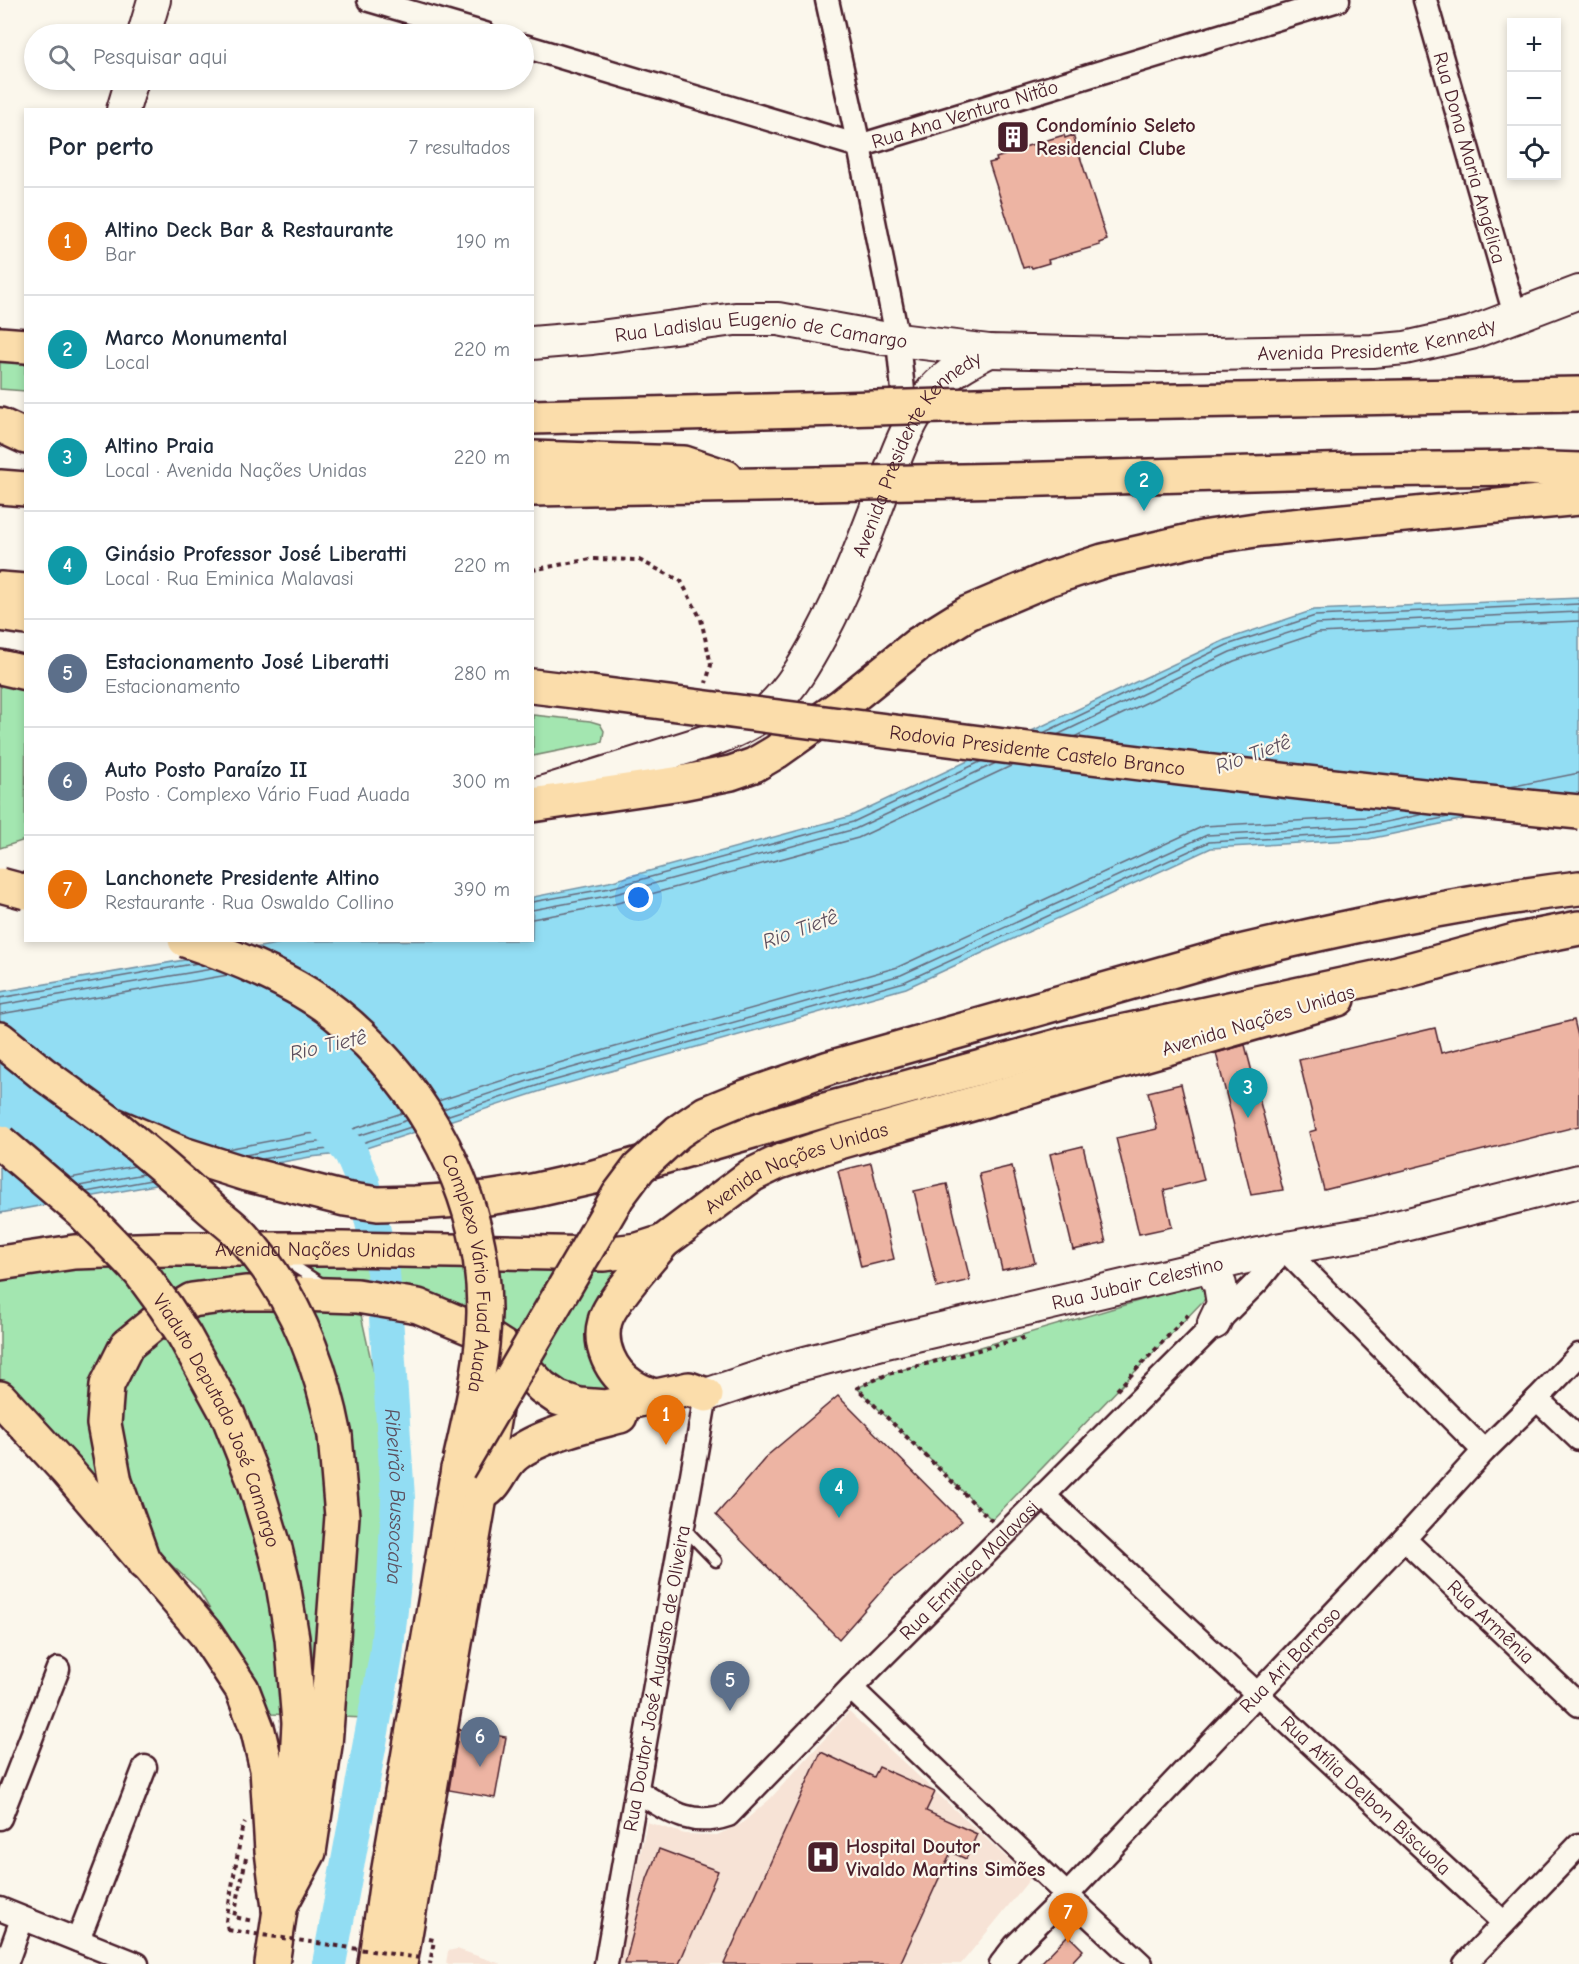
<!DOCTYPE html>
<html lang="pt">
<head>
<meta charset="utf-8">
<style>
  :root { --surface:#fff; --page:#f6f6f7; --text:#1f2937; --muted:#747a83; --line:#e0e1e3; --accent:#d93025 }
  body { margin:0; font-family:"Comic Neue",sans-serif; background:var(--page); color:var(--text) }
  .controls { position:absolute; right:18px; top:18px; display:grid; overflow:hidden; border-radius:0px; box-shadow:0 3px 9px #0003 }
  .controls button { width:54px; height:54px; display:grid; place-items:center; padding:0; border:0; border-bottom:2px solid var(--line); background:var(--surface); color:var(--text); font:30px sans-serif }
  .you { position:absolute; left:639px; top:898px; width:21px; height:21px; margin:-15px; border:4px solid #fff; border-radius:50%; background:#1a73e8; box-shadow:0 0 0 9px #1a73e833 }
  .badge { display:grid; place-items:center; width:39px; height:39px; border-radius:50%; background:var(--accent); color:#fff; font-size:20px; font-weight:700 }
  .pin { position:absolute; translate:-50% -50px; filter:drop-shadow(0 2px 3px #0008) }
  .pin::after { content:''; position:absolute; top:32px; width:21px; height:18px; background:inherit; clip-path:polygon(0 0,100% 0,50% 100%) }
  .list { margin:0; padding:0; list-style:none }
  h2 { display:flex; justify-content:space-between; align-items:center; height:78px; margin:0; padding:0 24px; font-size:26px }
  h2 small { font-size:20px; font-weight:400; color:var(--muted) }
  .list li { display:grid; grid-template-columns:39px 1fr auto; gap:18px; align-items:center; box-sizing:border-box; height:108px; padding:0 24px; border-top:2px solid var(--line) }
  .list b { display:block; font-size:22px; white-space:nowrap }
  .list p { margin:0; font-size:20px; white-space:nowrap; color:var(--muted) }
  .list em { font-size:20px; font-style:normal; color:var(--muted) }
  .icon { flex:none; width:33px; height:33px; fill:none; stroke:currentColor; stroke-width:2; stroke-linecap:round; stroke-linejoin:round }
  .map { position:relative; flex:none; width:1579px; height:1964px; overflow:hidden }
  .search { position:absolute; background:var(--surface); box-shadow:0 3px 9px #0003; left:24px; top:24px; width:510px; height:66px; display:flex; align-items:center; gap:15px; box-sizing:border-box; padding:0 21px; border-radius:33px; color:var(--muted); font-size:22px }
  .panel { position:absolute; background:var(--surface); box-shadow:0 3px 9px #0003; left:24px; top:108px; width:510px; height:834px; border-radius:0px }
  .map>svg:first-child { display:block }
  .built { fill:#f7e3d6 }
  .green { fill:#a3e6b0; stroke:#76826e; stroke-width:1.5 }
  .water { fill:#92ddf3; stroke:#7591a3; stroke-width:1.5 }
  .lines { fill:none; stroke-linecap:round; stroke-linejoin:round }
  .shore { stroke:#676b7b; stroke-width:1.5 }
  .river { stroke:#92ddf3; stroke-width:34 }
  .building { fill:#edb4a3; stroke:#4a1f2b; stroke-width:1.5 }
  .service-casing { stroke:#4a1f2b; stroke-width:15 }
  .minor-casing { stroke:#4a1f2b; stroke-width:27 }
  .secondary-casing { stroke:#4a1f2b; stroke-width:36 }
  .primary-casing { stroke:#4a1f2b; stroke-width:38 }
  .trunk-casing { stroke:#4a1f2b; stroke-width:38 }
  .motorway-casing { stroke:#4a1f2b; stroke-width:38 }
  .path { stroke:#4a1f2b; stroke-width:4; stroke-dasharray:4.5 4.5; stroke-linecap:butt }
  .service { stroke:#fbf7ec; stroke-width:10 }
  .minor { stroke:#fbf7ec; stroke-width:22 }
  .secondary { stroke:#fbf7ec; stroke-width:32 }
  .primary { stroke:#fbddab; stroke-width:33 }
  .trunk { stroke:#fbddab; stroke-width:33 }
  .motorway { stroke:#fbddab; stroke-width:33 }
  .primary-bridge-casing { stroke:#4a1f2b; stroke-width:38; stroke-linecap:butt }
  .trunk-bridge-casing { stroke:#4a1f2b; stroke-width:38; stroke-linecap:butt }
  .motorway-bridge-casing { stroke:#4a1f2b; stroke-width:38; stroke-linecap:butt }
  .path-bridge { stroke:#4a1f2b; stroke-width:4; stroke-dasharray:4.5 4.5; stroke-linecap:butt }
  .primary-bridge { stroke:#fbddab; stroke-width:33 }
  .trunk-bridge { stroke:#fbddab; stroke-width:33 }
  .motorway-bridge { stroke:#fbddab; stroke-width:33 }
  .labels { text-anchor:middle; stroke-width:4.5; stroke-linejoin:round; paint-order:stroke }
  .street-label { font-size:20px; fill:#4a1f2b; stroke:#fbf7ec }
  .poi-label { font-size:20px; font-weight:bold; fill:#4a1f2b; stroke:#fbf7ec; text-anchor:start }
  .water-label { font-size:21px; font-style:italic; fill:#5c4e5d; stroke:#fbf7ec }
</style>
</head>
<body>
<div class="map">
<svg width="1579" height="1964" viewBox="0 0 1579 1964">
  <rect width="100%" height="100%" fill="#fbf7ec"/>
  <filter id="ink" filterUnits="userSpaceOnUse"><feTurbulence type="fractalNoise" baseFrequency=".0167" numOctaves="2"/><feDisplacementMap in="SourceGraphic" scale="12" xChannelSelector="R" yChannelSelector="G"/><feConvolveMatrix kernelMatrix="1 2 1 2 8 2 1 2 1" color-interpolation-filters="sRGB"/></filter>
  <g filter="url(#ink)">
    <path class="built" d="M 849,1712 L 1030,1879 L 961,1964 L 617,1964 L 647,1822 L 685,1834 L 717,1835 L 741,1824 L 770,1799 Z
      M 457,1949 L 501,1964 L 446,1964 L 448,1951 Z"/>
    <path class="green" d="M 0,346 L 25,347 L 25,391 L 0,389 Z
      M 0,678 L 26,683 L 25,840 L 0,848 Z
      M 533,715 L 590,721 L 600,724 L 604,731 L 602,742 L 533,756 Z
      M 638,1250 L 605,1319 L 631,1386 L 579,1405 L 503,1347 L 357,1297 L 386,1428 L 385,1584 L 365,1718 L 271,1714 L 198,1589 L 67,1471 L 0,1398 L 0,1263 Z
      M 1207,1281 L 1205,1299 L 992,1520 L 857,1388 L 888,1374 Z"/>
    <path class="water" d="M 1579,598 L 1579,795 L 1369,839 L 1211,848 L 906,988 L 547,1089 L 351,1153 L 310,1157 L 0,1213 L 0,992 L 294,941 L 532,940 L 533,897 L 609,882 L 851,816 L 1225,640 L 1314,610 Z"/>
    <g class="lines">
      <path class="shore" d="M 1043,733 L 1227,645 L 1315,616 L 1579,604
        M 1057,735 L 1230,652 L 1316,624 L 1579,612
        M 1074,737 L 1234,661 L 1318,633 L 1579,621
        M 1510,787 L 1579,773
        M 532,902 L 610,888 L 853,822 L 982,761
        M 532,910 L 612,895 L 855,829 L 996,763
        M 532,919 L 614,904 L 858,838 L 1013,765
        M 0,998 L 198,963
        M 0,1005 L 212,969
        M 0,1014 L 228,975
        M 438,1101 L 541,1068 L 898,967 L 1204,826 L 1366,817 L 1395,811
        M 443,1109 L 543,1076 L 901,975 L 1207,835 L 1367,826 L 1424,814
        M 446,1116 L 545,1083 L 904,982 L 1209,842 L 1368,833 L 1448,817
        M 227,1149 L 307,1134 L 347,1131 L 402,1113
        M 245,1155 L 308,1143 L 348,1139 L 408,1120
        M 262,1159 L 309,1151 L 350,1147 L 411,1127
        M 70,1178 L 135,1166
        M 79,1186 L 144,1174
        M 86,1192 L 151,1180"/>
      <path class="river" id="s1" d="M 322,1118 L 351,1153 L 363,1182 L 383,1272 L 398,1498 L 394,1582 L 386,1656 L 329,1964"/>
    </g>
    <path class="building" d="M 1064,135 L 1065,138 L 1073,135 L 1107,240 L 1099,243 L 1100,245 L 1048,260 L 1049,263 L 1032,268 L 1031,266 L 1023,268 L 989,163 L 997,161 L 996,158 L 1012,153 L 1011,151 Z
      M 1574,1020 L 1579,1040 L 1579,1126 L 1324,1190 L 1309,1132 L 1316,1130 L 1299,1060 L 1435,1028 L 1441,1053 Z
      M 1245,1045 L 1283,1190 L 1251,1195 L 1216,1053 Z
      M 1181,1084 L 1204,1180 L 1164,1190 L 1172,1227 L 1139,1234 L 1116,1138 L 1157,1129 L 1148,1092 Z
      M 1083,1146 L 1106,1243 L 1073,1250 L 1050,1154 Z
      M 871,1163 L 894,1259 L 861,1267 L 838,1171 Z
      M 1012,1166 L 1035,1263 L 1002,1270 L 979,1174 Z
      M 947,1184 L 970,1280 L 937,1288 L 914,1191 Z
      M 838,1396 L 962,1521 L 892,1579 L 839,1639 L 716,1515 L 768,1455 Z
      M 459,1729 L 506,1737 L 495,1798 L 449,1790 Z
      M 821,1752 L 874,1777 L 879,1767 L 935,1792 L 926,1811 L 977,1834 L 966,1859 L 951,1852 L 900,1964 L 724,1964 Z
      M 659,1849 L 718,1871 L 679,1964 L 625,1964 L 647,1879 Z
      M 1068,1935 L 1083,1950 L 1070,1964 L 1040,1964 Z"/>
    <g class="lines">
      <defs>
        <path id="service" d="M 283,1259 L 323,1285
          M 683,1527 L 716,1561"/>
        <g id="minor">
          <path d="M 369,0 L 485,34"/>
          <path d="M 827,0 L 859,146 L 898,341 L 906,420"/>
          <path id="s2" d="M 1425,0 L 1515,315"/>
          <path id="s3" d="M 524,46 L 859,146 L 1338,0"/>
          <path d="M 1284,1249 L 1484,1451"/>
          <path d="M 1537,1399 L 1579,1439"/>
          <path id="s4" d="M 1043,1495 L 1504,1923"/>
          <path id="s5" d="M 1404,1539 L 1579,1705"/>
          <path d="M 851,1688 L 1067,1895 L 1141,1964"/>
          <path id="s6" d="M 637,1791 C 668,1810 690,1828 728,1815 L 851,1688 L 1259,1280 L 1275,1260 L 1276,1250"/>
          <path d="M 0,1818 L 58,1669"/>
          <path d="M 0,1909 L 137,1964"/>
          <path d="M 78,1940 L 145,1767"/>
          <path d="M 6,1964 L 22,1919"/>
          <path id="s7" d="M 606,1964 L 706,1395"/>
          <path id="s8" d="M 1001,1964 L 1015,1946 L 1067,1895 L 1404,1539 L 1484,1451 L 1537,1399 L 1579,1355"/>
          <path d="M 1465,1964 L 1579,1845"/>
        </g>
        <g id="secondary">
          <path d="M 144,34 L 154,0"/>
          <path d="M 123,110 L 132,80"/>
          <path id="s9" d="M 532,343 L 592,338 L 735,319 L 778,319 L 882,338 L 989,351 L 1158,355 L 1372,351 L 1405,348 L 1471,333 L 1579,292"/>
          <path id="s10" d="M 538,794 L 717,738 C 736,731 753,723 769,709 C 791,689 807,661 821,635 C 845,590 863,544 881,496 C 895,459 907,421 933,390 C 949,372 968,362 989,351"/>
          <path d="M 1210,1266 L 1220,1285 L 1223,1304 L 1214,1323"/>
          <path id="s11" d="M 706,1395 L 790,1367 L 882,1343 L 1276,1250 L 1377,1232 L 1579,1181"/>
        </g>
        <g id="primary">
          <path d="M 0,344 L 26,346"/>
          <path id="s12" d="M 0,1263 L 74,1252 L 168,1249 L 343,1249 L 604,1254 L 638,1250 L 663,1242 L 752,1175 L 779,1162 L 839,1142 L 1338,999"/>
          <path d="M 653,1396 C 646,1393 638,1390 632,1386 C 611,1373 598,1345 605,1321 C 610,1301 649,1260 663,1242"/>
          <path d="M 0,1398 L 67,1471 L 205,1633 L 242,1689 L 258,1731 L 267,1769 L 272,1851 L 279,1908"/>
          <path d="M 483,1493 C 499,1484 501,1466 515,1455 C 539,1435 590,1424 620,1416"/>
          <path d="M 144,1563 L 115,1482 L 104,1424 L 107,1385 L 127,1345 L 154,1323 L 192,1300 L 245,1293 L 269,1293 L 357,1296 L 418,1306 L 478,1331 L 503,1347 L 542,1387 L 558,1398 L 579,1405 L 606,1407 L 689,1389 L 706,1395"/>
          <path d="M 272,1964 L 294,1815 L 299,1723 L 292,1638 L 282,1578 L 275,1549"/>
          <path d="M 375,1964 L 387,1880 L 458,1469"/>
          <path d="M 400,1964 L 496,1404"/>
        </g>
        <path id="trunk" d="M 1231,954 C 1346,927 1461,902 1579,888
          M 1394,974 L 1518,940 L 1579,928"/>
        <path id="motorway" d="M 1009,404 L 1579,394
          M 532,417 L 841,409
          M 0,425 L 26,437
          M 532,458 L 684,463 L 726,477
          M 1010,480 L 1356,470 L 1522,468 L 1579,470
          M 0,487 L 26,489
          M 532,489 L 818,484
          M 0,589 L 26,591
          M 0,614 L 26,618
          M 0,667 L 26,673
          M 532,686 L 591,693
          M 532,805 L 681,783 L 731,773 L 754,765 L 776,752 L 841,706 L 918,644 L 968,613 L 1048,579 L 1103,561 L 1202,538 L 1262,529 L 1579,498
          M 0,1039 L 42,1073 L 112,1124 L 183,1154 L 246,1174 L 345,1199 L 378,1204 L 415,1203 L 488,1198 L 532,1191 L 594,1177 L 825,1110 L 1069,1043 L 1394,974
          M 279,1908 L 309,1852 L 325,1745 L 342,1516 L 335,1436"/>
      </defs>
      <use href="#service" class="service-casing"/>
      <use href="#minor" class="minor-casing"/>
      <use href="#secondary" class="secondary-casing"/>
      <use href="#primary" class="primary-casing"/>
      <use href="#trunk" class="trunk-casing"/>
      <use href="#motorway" class="motorway-casing"/>
      <path class="path" d="M 532,570 L 591,559 L 639,560 L 681,581 L 701,619 L 711,665 L 706,683
        M 1117,1390 L 1190,1313
        M 992,1521 L 857,1388 L 888,1374 L 1027,1337
        M 246,1858 L 234,1917 L 253,1921
        M 228,1930 L 226,1921 L 242,1829 L 245,1823
        M 429,1939 L 434,1940 L 430,1964"/>
      <use href="#service" class="service"/>
      <use href="#minor" class="minor"/>
      <use href="#secondary" class="secondary"/>
      <use href="#primary" class="primary"/>
      <use href="#trunk" class="trunk"/>
      <use href="#motorway" class="motorway"/>
      <defs>
        <g id="primary-bridge">
          <path d="M 0,885 L 26,892"/>
          <path id="s13" d="M 185,940 C 233,956 297,982 336,1014 C 425,1086 485,1197 484,1313 C 483,1364 471,1412 460,1461"/>
          <path id="s14" d="M 0,1142 L 82,1212 L 140,1272 L 165,1306 L 184,1335 L 228,1415 L 255,1483 L 275,1549"/>
        </g>
        <path id="trunk-bridge" d="M 458,1469 L 618,1196 L 639,1168 L 678,1132 L 706,1113 L 745,1097 L 829,1068 L 1231,954"/>
        <g id="motorway-bridge">
          <path d="M 841,409 L 1009,404"/>
          <path d="M 818,484 L 1010,480"/>
          <path id="s15" d="M 591,693 C 920,735 1249,780 1579,812"/>
          <path d="M 112,1124 C 145,1151 178,1179 210,1208 C 220,1217 232,1225 241,1235 C 293,1291 321,1363 335,1436"/>
        </g>
      </defs>
      <use href="#primary-bridge" class="primary-bridge-casing"/>
      <use href="#trunk-bridge" class="trunk-bridge-casing"/>
      <use href="#motorway-bridge" class="motorway-bridge-casing"/>
      <path class="path-bridge" d="M 228,1930 L 420,1958"/>
      <use href="#primary-bridge" class="primary-bridge"/>
      <use href="#trunk-bridge" class="trunk-bridge"/>
      <use href="#motorway-bridge" class="motorway-bridge"/>
    </g>
  </g>
  <defs>
    <symbol id="building-square" viewBox="-11 -11 22 22"><rect x="-9" y="-9" width="18" height="18" rx="4" fill="#4a1f2b" stroke="#fbf7ec"/><path d="M-4-6H4V6H1V3H-1V6H-4ZM-2.5-4.3h1.7v1.8h-1.7ZM.8-4.3h1.7v1.8H.8ZM-2.5-1h1.7V.8h-1.7ZM.8-1h1.7V.8H.8Z" fill="#fff"/></symbol>
    <symbol id="hospital-square" viewBox="-11 -11 22 22"><rect x="-9" y="-9" width="18" height="18" rx="4" fill="#4a1f2b" stroke="#fbf7ec"/><path d="M-5-5h3v3.5h4V-5h3V5h-3V1.5h-4V5h-3Z" fill="#fff"/></symbol>
  </defs>
  <g fill-rule="evenodd">
    <use href="#building-square" x="994" y="118" width="38" height="38"/>
    <use href="#hospital-square" x="804" y="1838" width="38" height="38"/>
  </g>
  <g class="labels">
    <g class="street-label">
      <text dy="7" stroke="none"><textPath href="#s3" startOffset="460">Rua Ana Ventura Nitão</textPath></text>
      <text dy="7" stroke="none"><textPath href="#s2" startOffset="164">Rua Dona Maria Angélica</textPath></text>
      <text dy="7" stroke="none"><textPath href="#s9" startOffset="850">Avenida Presidente Kennedy</textPath></text>
      <text dy="7" stroke="none"><textPath href="#s9" startOffset="231">Rua Ladislau Eugenio de Camargo</textPath></text>
      <text dy="7" stroke="none"><textPath href="#s10" startOffset="546">Avenida Presidente Kennedy</textPath></text>
      <text dy="7" stroke="none"><textPath href="#s15" startOffset="450">Rodovia Presidente Castelo Branco</textPath></text>
      <text transform="translate(1258 1020) rotate(-17)" y="7">Avenida Nações Unidas</text>
      <text dy="7" stroke="none"><textPath href="#s12" startOffset="820">Avenida Nações Unidas</textPath></text>
      <text dy="7" stroke="none"><textPath href="#s12" startOffset="316">Avenida Nações Unidas</textPath></text>
      <text dy="7" stroke="none"><textPath href="#s13" startOffset="472">Complexo Vário Fuad Auada</textPath></text>
      <text dy="7" stroke="none"><textPath href="#s11" startOffset="446">Rua Jubair Celestino</textPath></text>
      <text dy="7" stroke="none"><textPath href="#s14" startOffset="360">Viaduto Deputado José Camargo</textPath></text>
      <text dy="7" stroke="none"><textPath href="#s6" startOffset="442">Rua Eminica Malavasi</textPath></text>
      <text dy="7" stroke="none"><textPath href="#s5" startOffset="120">Rua Armênia</textPath></text>
      <text dy="7" stroke="none"><textPath href="#s8" startOffset="420">Rua Ari Barroso</textPath></text>
      <text dy="7" stroke="none"><textPath href="#s7" startOffset="290">Rua Doutor José Augusto de Oliveira</textPath></text>
      <text dy="7" stroke="none"><textPath href="#s4" startOffset="441">Rua Atília Delbon Biscuola</textPath></text>
    </g>
    <g class="poi-label">
      <text x="1036" y="132">Condomínio Seleto<tspan x="1036" dy="23">Residencial Clube</tspan></text>
      <text x="846" y="1853">Hospital Doutor<tspan x="846" dy="23">Vivaldo Martins Simões</tspan></text>
    </g>
    <g class="water-label">
      <text transform="translate(1253 754) rotate(-20)" y="7">Rio Tietê</text>
      <text transform="translate(800 929) rotate(-20)" y="7">Rio Tietê</text>
      <text transform="translate(328 1045) rotate(-13)" y="7">Rio Tietê</text>
      <text dy="7" stroke="none"><textPath href="#s1" startOffset="394">Ribeirão Bussocaba</textPath></text>
    </g>
  </g>
</svg>
<div class="controls">
<button>+</button>
<button>−</button>
<button><svg class="icon" aria-label="locate" viewBox="0 0 24 24"><circle cx="12" cy="12" r="6"/><path d="M12 2v4M12 18v4M2 12h4M18 12h4"/></svg></button>
</div>
<div class="you"></div>
<div class="pin badge" style="left:666px;top:1445px;background:#e8710a">1</div>
<div class="pin badge" style="left:1144px;top:511px;background:#0f9aa8">2</div>
<div class="pin badge" style="left:1248px;top:1118px;background:#0f9aa8">3</div>
<div class="pin badge" style="left:839px;top:1518px;background:#0f9aa8">4</div>
<div class="pin badge" style="left:730px;top:1711px;background:#5c6f8a">5</div>
<div class="pin badge" style="left:480px;top:1767px;background:#5c6f8a">6</div>
<div class="pin badge" style="left:1068px;top:1943px;background:#e8710a">7</div>
<div class="search"><svg class="icon" aria-label="search" viewBox="0 0 24 24"><circle cx="10" cy="10" r="6"/><path d="M15 15l6 6"/></svg>Pesquisar aqui</div>
<section class="panel">
<h2>Por perto<small>7 resultados</small></h2>
<ul class="list">
<li><span class="badge" style="background:#e8710a">1</span><div><b>Altino Deck Bar &amp; Restaurante</b><p>Bar</p></div><em>190 m</em></li>
<li><span class="badge" style="background:#0f9aa8">2</span><div><b>Marco Monumental</b><p>Local</p></div><em>220 m</em></li>
<li><span class="badge" style="background:#0f9aa8">3</span><div><b>Altino Praia</b><p>Local · Avenida Nações Unidas</p></div><em>220 m</em></li>
<li><span class="badge" style="background:#0f9aa8">4</span><div><b>Ginásio Professor José Liberatti</b><p>Local · Rua Eminica Malavasi</p></div><em>220 m</em></li>
<li><span class="badge" style="background:#5c6f8a">5</span><div><b>Estacionamento José Liberatti</b><p>Estacionamento</p></div><em>280 m</em></li>
<li><span class="badge" style="background:#5c6f8a">6</span><div><b>Auto Posto Paraízo II</b><p>Posto · Complexo Vário Fuad Auada</p></div><em>300 m</em></li>
<li><span class="badge" style="background:#e8710a">7</span><div><b>Lanchonete Presidente Altino</b><p>Restaurante · Rua Oswaldo Collino</p></div><em>390 m</em></li>
</ul>
</section>
</div>
</body>
</html>
